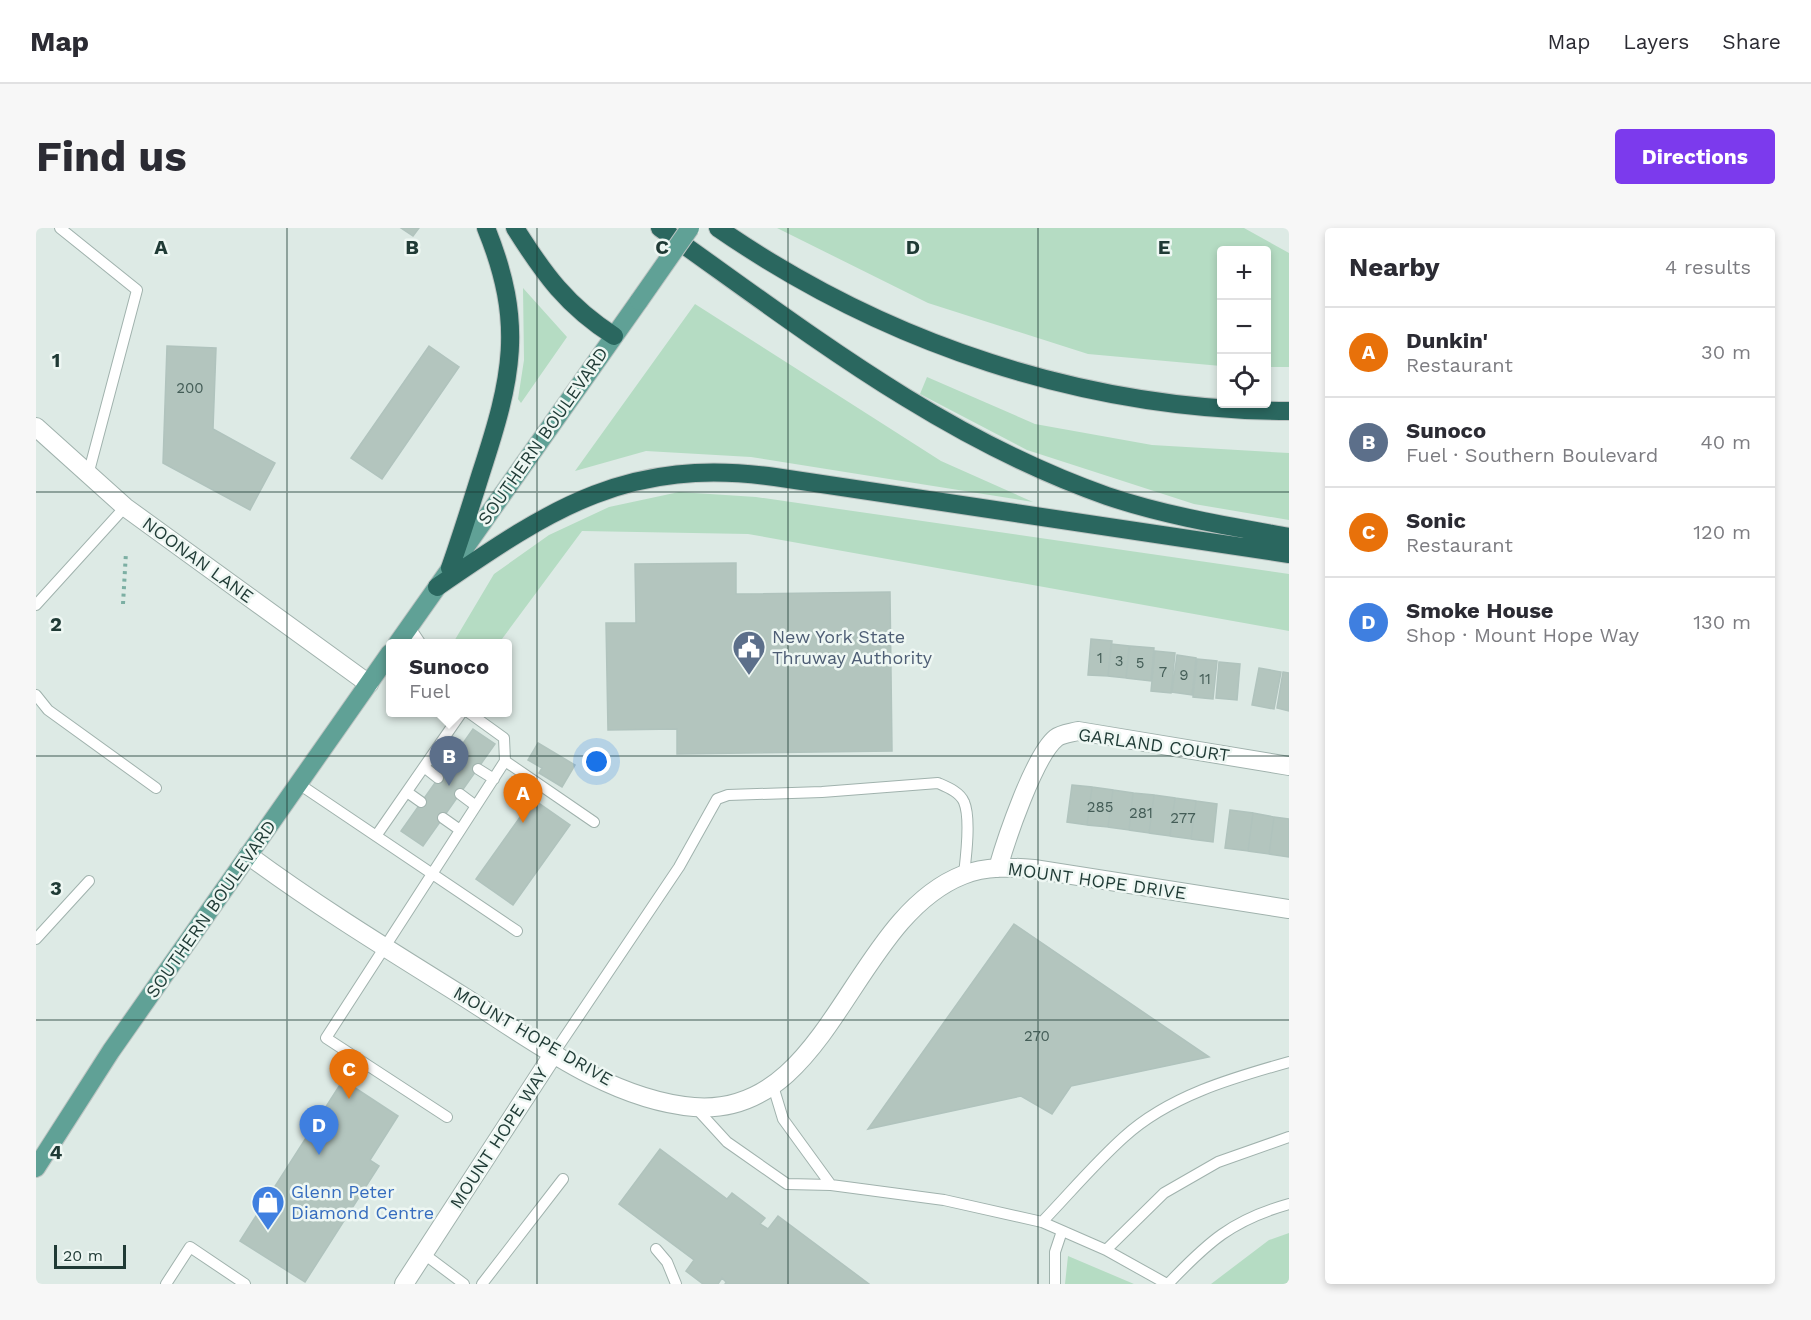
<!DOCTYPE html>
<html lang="en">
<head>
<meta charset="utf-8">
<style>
  :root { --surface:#fff; --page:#f7f7f7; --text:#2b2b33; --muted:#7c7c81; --line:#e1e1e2; --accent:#7c3aed }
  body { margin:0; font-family:"Work Sans",sans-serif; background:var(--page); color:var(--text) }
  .controls { position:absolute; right:18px; top:18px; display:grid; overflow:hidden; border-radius:6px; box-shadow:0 3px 9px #0003 }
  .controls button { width:54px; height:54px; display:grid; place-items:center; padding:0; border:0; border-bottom:2px solid var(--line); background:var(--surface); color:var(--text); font:30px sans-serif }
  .scale { position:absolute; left:18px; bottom:15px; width:72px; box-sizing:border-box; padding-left:6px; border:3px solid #1f3a35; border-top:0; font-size:16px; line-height:21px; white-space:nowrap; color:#1f3a35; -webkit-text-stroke:4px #eef7f3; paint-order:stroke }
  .you { position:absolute; left:561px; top:534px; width:21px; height:21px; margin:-15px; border:4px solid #fff; border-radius:50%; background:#1a73e8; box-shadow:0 0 0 9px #1a73e833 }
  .badge { display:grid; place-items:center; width:39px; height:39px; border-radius:50%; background:var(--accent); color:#fff; font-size:20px; font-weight:700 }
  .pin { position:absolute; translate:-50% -50px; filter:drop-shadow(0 2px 3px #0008) }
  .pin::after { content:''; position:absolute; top:32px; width:21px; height:18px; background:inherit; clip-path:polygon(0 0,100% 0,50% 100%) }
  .popup { position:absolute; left:350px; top:411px; width:126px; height:78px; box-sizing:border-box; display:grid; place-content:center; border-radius:6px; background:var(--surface); filter:drop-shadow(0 2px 4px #0005); font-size:20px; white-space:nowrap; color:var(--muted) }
  .popup b { font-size:22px; color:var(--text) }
  .popup::after { content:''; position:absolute; left:50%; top:100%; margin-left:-12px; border:12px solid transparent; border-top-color:var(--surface) }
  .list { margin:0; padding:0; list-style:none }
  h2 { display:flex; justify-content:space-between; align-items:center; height:78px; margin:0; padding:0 24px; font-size:26px }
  h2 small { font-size:20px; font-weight:400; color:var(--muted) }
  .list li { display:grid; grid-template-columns:39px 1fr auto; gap:18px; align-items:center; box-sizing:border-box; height:90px; padding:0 24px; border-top:2px solid var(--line) }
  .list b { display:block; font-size:22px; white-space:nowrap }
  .list p { margin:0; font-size:20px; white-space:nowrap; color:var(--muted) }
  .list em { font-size:20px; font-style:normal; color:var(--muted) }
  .icon { flex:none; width:33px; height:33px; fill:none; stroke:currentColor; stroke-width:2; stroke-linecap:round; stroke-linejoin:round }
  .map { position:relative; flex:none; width:1253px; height:1056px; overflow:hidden; border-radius:6px }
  header { display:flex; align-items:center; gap:36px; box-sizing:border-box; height:84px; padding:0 30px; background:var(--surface); border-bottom:2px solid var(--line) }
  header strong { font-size:28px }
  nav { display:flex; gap:33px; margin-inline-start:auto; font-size:21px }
  .intro { display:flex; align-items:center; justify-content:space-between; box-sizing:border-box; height:144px; padding:0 36px }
  h1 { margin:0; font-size:42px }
  .button { padding:15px 27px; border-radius:6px; background:var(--accent); color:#fff; font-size:21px; font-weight:700 }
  main { display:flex; gap:36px; padding:0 36px }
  aside { flex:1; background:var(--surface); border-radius:6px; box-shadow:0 3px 9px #0003 }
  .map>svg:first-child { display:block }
  .green { fill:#b5dcc3 }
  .building { fill:#b3c5be; stroke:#b0c3bd; stroke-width:1.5 }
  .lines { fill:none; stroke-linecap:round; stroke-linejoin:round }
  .lane-casing { stroke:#a0b2ad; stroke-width:12 }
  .street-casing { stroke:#a0b2ad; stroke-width:20 }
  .primary-casing { stroke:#bcc4c2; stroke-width:20 }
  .highway-casing { stroke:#bcc4c2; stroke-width:20 }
  .path { stroke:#7cafa3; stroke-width:4; stroke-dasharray:3 4.5; stroke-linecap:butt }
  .lane { stroke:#fff; stroke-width:10 }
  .street { stroke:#fff; stroke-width:18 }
  .primary { stroke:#60a196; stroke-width:18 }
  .highway { stroke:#2a675f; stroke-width:18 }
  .primary-bridge-casing { stroke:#bcc4c2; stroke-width:20; stroke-linecap:butt }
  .primary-bridge { stroke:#60a196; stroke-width:18 }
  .grid { fill:none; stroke:#1f3a35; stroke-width:1.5; stroke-opacity:0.55 }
  .labels { text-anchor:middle; stroke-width:5; stroke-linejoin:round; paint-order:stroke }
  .number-label { font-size:15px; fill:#445d57 }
  .street-label { font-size:18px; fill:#1f3a35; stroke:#eef7f3 }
  .service-label { font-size:18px; fill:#4e5e75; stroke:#eef7f3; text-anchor:start }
  .shop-label { font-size:18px; fill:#366cbe; stroke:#eef7f3; text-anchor:start }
  .grid-label { font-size:20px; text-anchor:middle; font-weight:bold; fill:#1f3a35; stroke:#eef7f3; stroke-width:5; stroke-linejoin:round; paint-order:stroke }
</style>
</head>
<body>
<header>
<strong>Map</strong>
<nav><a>Map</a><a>Layers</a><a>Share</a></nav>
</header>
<div class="intro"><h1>Find us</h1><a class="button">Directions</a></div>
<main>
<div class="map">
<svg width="1253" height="1056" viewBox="0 0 1253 1056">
  <rect width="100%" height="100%" fill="#ddeae5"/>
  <path class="green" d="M 741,0 L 1208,0 L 1253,25 L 1253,139 L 1231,139 L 1230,22 L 1186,22 L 1185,138 L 1052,126 L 892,75 Z
    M 487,60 L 531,109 L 485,175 L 482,171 L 488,132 Z
    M 659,76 L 905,233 L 997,274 L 715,229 L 610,223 L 539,243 Z
    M 891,149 L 999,196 L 1116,217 L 1253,225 L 1253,292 L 1158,276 L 991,222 L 884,166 Z
    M 643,264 L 720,269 L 1253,346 L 1253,403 L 712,306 L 546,303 L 463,415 L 417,415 L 458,346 L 513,307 L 573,279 Z
    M 1253,1005 L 1253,1056 L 1175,1056 L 1233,1012 Z
    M 1032,1028 L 1098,1056 L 1029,1056 Z"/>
  <path class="building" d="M 365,0 L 383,0 L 377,8 Z
    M 131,118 L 180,120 L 177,201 L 239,235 L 214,282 L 127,235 Z
    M 393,118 L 423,139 L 346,251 L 315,230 Z
    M 700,335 L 700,366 L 854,364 L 856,523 L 641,526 L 641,501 L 572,502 L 570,395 L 600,395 L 599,336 Z
    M 1055,411 L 1076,413 L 1072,448 L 1052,447 Z
    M 1075,416 L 1093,418 L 1090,450 L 1072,448 Z
    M 1094,418 L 1118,420 L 1115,453 L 1090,450 Z
    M 1119,423 L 1139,425 L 1135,465 L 1115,463 Z
    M 1141,427 L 1160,430 L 1156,467 L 1136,464 Z
    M 1161,431 L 1181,433 L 1177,471 L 1157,469 Z
    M 1183,434 L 1204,436 L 1201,472 L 1180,470 Z
    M 1223,440 L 1245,444 L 1238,481 L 1216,477 Z
    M 1247,444 L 1253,445 L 1253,483 L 1241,480 Z
    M 437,501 L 459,516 L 387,618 L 365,603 Z
    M 502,515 L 539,537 L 526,559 L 503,545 L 506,540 L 492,532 Z
    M 1036,557 L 1056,559 L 1051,597 L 1031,594 Z
    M 1056,559 L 1077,562 L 1072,599 L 1051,597 Z
    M 1077,562 L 1097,565 L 1093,602 L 1072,599 Z
    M 1097,565 L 1118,567 L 1113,605 L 1093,602 Z
    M 1118,567 L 1139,570 L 1134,608 L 1113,605 Z
    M 1139,570 L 1160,573 L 1155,611 L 1134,608 Z
    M 497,571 L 534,597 L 477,677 L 440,651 Z
    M 1160,573 L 1181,576 L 1177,614 L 1155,611 Z
    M 1194,582 L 1217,585 L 1212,623 L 1189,620 Z
    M 1217,585 L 1238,589 L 1233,626 L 1212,623 Z
    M 1238,589 L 1253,591 L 1253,629 L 1233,626 Z
    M 978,696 L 1173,829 L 1035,858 L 1016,886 L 985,868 L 832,901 Z
    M 307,852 L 362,888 L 334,932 L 343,938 L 269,1054 L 204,1013 Z
    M 624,921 L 691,971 L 696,965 L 729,990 L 724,996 L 732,1001 L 742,988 L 833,1056 L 689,1056 L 690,1054 L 686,1050 L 682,1056 L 667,1056 L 650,1043 L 658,1032 L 583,976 Z"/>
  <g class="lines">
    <defs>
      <path id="lane" d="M 24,0 L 101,62 L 52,247
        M 0,377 L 89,279
        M 373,398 L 385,416
        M 0,467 L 12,482 L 120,560
        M 405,514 L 420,525
        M 469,533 L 558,594
        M 388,539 L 402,550
        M 442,541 L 458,551
        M 263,556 L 481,703
        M 371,564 L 385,574
        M 424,566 L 440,578
        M 407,590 L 424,602
        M 340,608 L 426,484
        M 0,711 L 53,653
        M 518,825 L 643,639 L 681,571 L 692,567 L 786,564 L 902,555 C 911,559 924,564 928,574 C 935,590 930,629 928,646
        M 737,858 L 747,891 L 795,957
        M 659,879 L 691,914 L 751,956 L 795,957 L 908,972 L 1006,994 L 1070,1022 L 1131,1056
        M 411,889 L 290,810 L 469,533 L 468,510 L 432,484
        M 1006,994 C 1033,966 1059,935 1088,909 C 1133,868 1196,850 1253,834
        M 620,1021 L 631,1034 L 640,1056
        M 1070,1022 L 1128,965 L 1182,934 L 1253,909
        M 388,1026 L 428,1056
        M 130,1056 L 154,1019 L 209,1056
        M 446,1056 L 527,951
        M 1019,1056 L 1019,1024 L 1026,1003
        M 1132,1056 C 1172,1014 1196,992 1253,976"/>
      <path id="street" d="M 0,199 L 89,279 L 333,456
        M 212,627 C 281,678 353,722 425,767 C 495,811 573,872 658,879 C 794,890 815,691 927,647 C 950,638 975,639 998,641 L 1253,681
        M 962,640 C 970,612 998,528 1020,510 C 1025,506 1035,505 1042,503 L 1253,538
        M 368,1056 L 518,825"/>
      <path id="primary" d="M 361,416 L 603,73
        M 0,940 L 75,823 L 354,425"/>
      <path id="highway" d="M 479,0 C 508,46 531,78 578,108
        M 624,0 C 767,101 905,210 1071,268 C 1130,288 1192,298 1253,309
        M 682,0 C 850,116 1048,182 1253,183
        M 414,340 C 425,309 435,277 445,245 C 476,150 489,96 450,0
        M 401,359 C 517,279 593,229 739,249 L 1253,326"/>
    </defs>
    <use href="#lane" class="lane-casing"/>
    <use href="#street" class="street-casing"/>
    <use href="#primary" class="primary-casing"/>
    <use href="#highway" class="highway-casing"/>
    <path class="path" d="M 87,376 L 90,324"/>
    <use href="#lane" class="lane"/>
    <use href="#street" class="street"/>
    <use href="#primary" class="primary"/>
    <use href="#highway" class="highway"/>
    <defs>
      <path id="primary-bridge" d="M 603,73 L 654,0"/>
    </defs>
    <use href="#primary-bridge" class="primary-bridge-casing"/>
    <use href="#primary-bridge" class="primary-bridge"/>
  </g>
  <path class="grid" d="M 251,0 L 251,1056M 501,0 L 501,1056M 752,0 L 752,1056M 1002,0 L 1002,1056M 0,264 L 1253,264M 0,528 L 1253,528M 0,792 L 1253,792"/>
  <defs>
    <symbol id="civic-pin" viewBox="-11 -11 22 30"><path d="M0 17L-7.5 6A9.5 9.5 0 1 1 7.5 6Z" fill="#5c6f8a" stroke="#eef7f3"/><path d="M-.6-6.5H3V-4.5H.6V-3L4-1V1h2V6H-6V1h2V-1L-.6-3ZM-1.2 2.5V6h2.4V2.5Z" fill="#fff"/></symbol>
    <symbol id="shop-pin" viewBox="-11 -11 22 30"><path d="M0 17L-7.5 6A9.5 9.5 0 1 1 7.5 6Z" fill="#3f7fe0" stroke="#eef7f3"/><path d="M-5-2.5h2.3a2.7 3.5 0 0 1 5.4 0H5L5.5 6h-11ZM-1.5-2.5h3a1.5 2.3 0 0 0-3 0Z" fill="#fff"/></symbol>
  </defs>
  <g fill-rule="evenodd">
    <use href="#civic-pin" x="694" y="400" width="38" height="52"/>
    <use href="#shop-pin" x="213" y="955" width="38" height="52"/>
  </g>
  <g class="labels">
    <g class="number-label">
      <text x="154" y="165">200</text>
      <text x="1064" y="435">1</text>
      <text x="1083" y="438">3</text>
      <text x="1104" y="440">5</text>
      <text x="1127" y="449">7</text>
      <text x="1148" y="452">9</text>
      <text x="1169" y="456">11</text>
      <text x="1064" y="584">285</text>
      <text x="1105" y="590">281</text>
      <text x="1147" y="595">277</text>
      <text x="1001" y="813">270</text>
    </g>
    <g class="street-label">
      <text transform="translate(507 208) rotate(-55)" y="6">SOUTHERN BOULEVARD</text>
      <text transform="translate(162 332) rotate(36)" y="6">NOONAN LANE</text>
      <text transform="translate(1118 517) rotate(8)" y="6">GARLAND COURT</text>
      <text transform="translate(1061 653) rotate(8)" y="6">MOUNT HOPE DRIVE</text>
      <text transform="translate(175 681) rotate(-55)" y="6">SOUTHERN BOULEVARD</text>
      <text transform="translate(497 808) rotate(30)" y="6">MOUNT HOPE DRIVE</text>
      <text transform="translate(463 910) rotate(-57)" y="6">MOUNT HOPE WAY</text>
    </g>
    <g class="service-label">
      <text x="736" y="415">New York State<tspan x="736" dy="21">Thruway Authority</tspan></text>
    </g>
    <g class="shop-label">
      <text x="255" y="970">Glenn Peter<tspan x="255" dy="21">Diamond Centre</tspan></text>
    </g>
  </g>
  <g class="grid-label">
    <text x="125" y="26">A</text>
    <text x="376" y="26">B</text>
    <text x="626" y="26">C</text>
    <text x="877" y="26">D</text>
    <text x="1128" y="26">E</text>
    <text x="20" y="139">1</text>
    <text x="20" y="403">2</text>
    <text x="20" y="667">3</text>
    <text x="20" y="931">4</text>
  </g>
</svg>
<div class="controls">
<button>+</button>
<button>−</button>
<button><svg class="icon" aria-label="locate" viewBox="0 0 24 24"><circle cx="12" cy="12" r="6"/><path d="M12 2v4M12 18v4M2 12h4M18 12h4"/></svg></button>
</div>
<div class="scale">20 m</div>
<div class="you"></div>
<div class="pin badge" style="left:487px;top:595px;background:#e8710a">A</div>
<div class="pin badge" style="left:413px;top:558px;background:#5c6f8a">B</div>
<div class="popup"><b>Sunoco</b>Fuel</div>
<div class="pin badge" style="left:313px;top:871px;background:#e8710a">C</div>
<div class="pin badge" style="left:283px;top:927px;background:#3f7fe0">D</div>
</div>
<aside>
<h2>Nearby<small>4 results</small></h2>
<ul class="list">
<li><span class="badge" style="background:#e8710a">A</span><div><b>Dunkin'</b><p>Restaurant</p></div><em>30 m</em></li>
<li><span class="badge" style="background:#5c6f8a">B</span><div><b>Sunoco</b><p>Fuel · Southern Boulevard</p></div><em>40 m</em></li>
<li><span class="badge" style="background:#e8710a">C</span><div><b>Sonic</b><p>Restaurant</p></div><em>120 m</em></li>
<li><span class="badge" style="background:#3f7fe0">D</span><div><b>Smoke House</b><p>Shop · Mount Hope Way</p></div><em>130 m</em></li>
</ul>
</aside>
</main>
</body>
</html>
